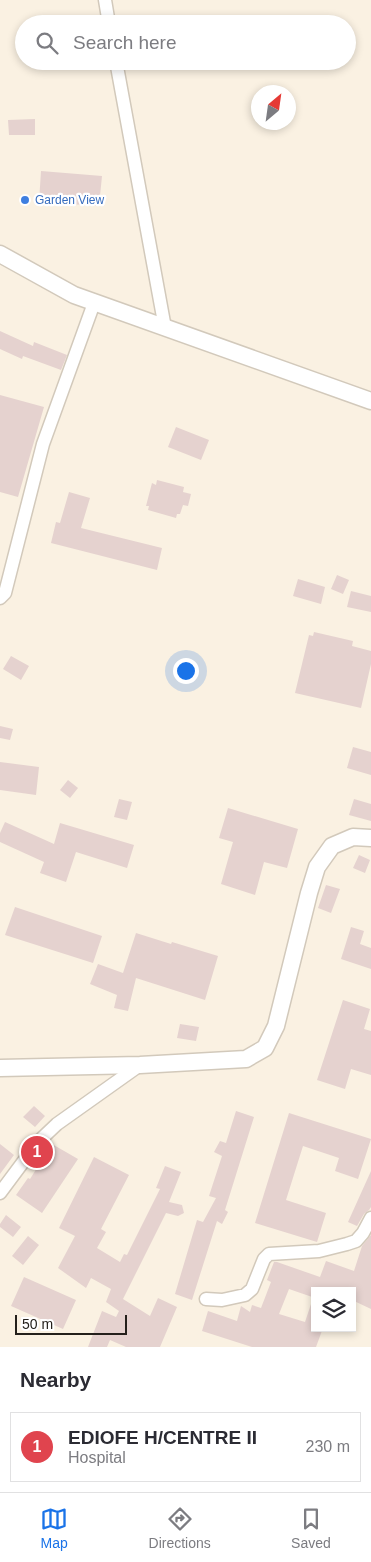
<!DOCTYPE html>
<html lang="en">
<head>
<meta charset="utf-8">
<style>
  :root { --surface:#fff; --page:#f2f2f3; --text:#2b2b33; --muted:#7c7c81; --line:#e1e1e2; --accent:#1a73e8 }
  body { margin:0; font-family:Helvetica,sans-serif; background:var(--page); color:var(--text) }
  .controls { position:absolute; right:15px; bottom:15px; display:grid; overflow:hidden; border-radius:0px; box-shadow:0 2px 8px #0003 }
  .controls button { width:45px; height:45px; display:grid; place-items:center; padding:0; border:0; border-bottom:1px solid var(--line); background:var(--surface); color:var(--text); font:25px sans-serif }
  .compass { position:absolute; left:251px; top:85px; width:45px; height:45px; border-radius:50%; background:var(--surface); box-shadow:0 2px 8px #0003; rotate:29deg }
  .scale { position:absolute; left:15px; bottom:12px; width:112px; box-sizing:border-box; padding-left:5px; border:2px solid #24201b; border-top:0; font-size:14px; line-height:18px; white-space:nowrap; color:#24201b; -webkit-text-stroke:4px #fff; paint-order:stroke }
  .you { position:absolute; left:185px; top:670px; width:18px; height:18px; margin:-12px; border:4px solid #fff; border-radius:50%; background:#1a73e8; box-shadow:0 0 0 8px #1a73e833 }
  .badge { display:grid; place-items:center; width:32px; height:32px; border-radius:50%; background:var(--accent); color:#fff; font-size:16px; font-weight:700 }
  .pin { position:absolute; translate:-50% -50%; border:2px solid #fff; box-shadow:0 1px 5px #0006 }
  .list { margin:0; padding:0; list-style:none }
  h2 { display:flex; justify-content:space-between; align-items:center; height:65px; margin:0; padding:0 20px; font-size:21px }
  h2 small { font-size:16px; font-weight:400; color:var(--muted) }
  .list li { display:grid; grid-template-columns:32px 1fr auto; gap:15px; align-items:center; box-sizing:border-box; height:70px; margin:0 10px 10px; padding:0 10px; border:1px solid var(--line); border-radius:0px }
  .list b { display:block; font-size:19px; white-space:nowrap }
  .list p { margin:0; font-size:16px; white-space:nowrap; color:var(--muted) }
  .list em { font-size:16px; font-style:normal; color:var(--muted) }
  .icon { flex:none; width:28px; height:28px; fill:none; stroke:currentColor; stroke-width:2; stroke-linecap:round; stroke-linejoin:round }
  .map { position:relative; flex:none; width:371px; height:1347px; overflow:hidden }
  .search { position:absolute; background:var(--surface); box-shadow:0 2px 8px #0003; left:15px; right:15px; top:15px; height:55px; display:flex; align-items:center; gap:12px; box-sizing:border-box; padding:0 18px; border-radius:28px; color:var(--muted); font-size:19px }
  .sheet { height:145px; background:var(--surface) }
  nav { display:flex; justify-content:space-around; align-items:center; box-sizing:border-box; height:70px; border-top:1px solid var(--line); background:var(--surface); font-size:14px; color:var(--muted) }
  nav a { display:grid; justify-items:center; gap:2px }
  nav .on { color:var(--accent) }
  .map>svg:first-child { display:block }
  .building { fill:#e5d2cf }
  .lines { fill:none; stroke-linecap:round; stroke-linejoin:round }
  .minor-casing { stroke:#d2c9bb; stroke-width:15 }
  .tertiary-casing { stroke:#d2c9bb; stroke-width:19 }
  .minor { stroke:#fff; stroke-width:12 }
  .tertiary { stroke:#fff; stroke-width:16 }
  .shop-dot { fill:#3f7fe0; stroke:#fff; stroke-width:2 }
  .labels { text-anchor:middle; stroke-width:4.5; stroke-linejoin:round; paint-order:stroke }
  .shop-label { font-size:12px; fill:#366cbe; stroke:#fff; text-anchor:start }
</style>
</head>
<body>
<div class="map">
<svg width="371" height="1347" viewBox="0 0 371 1347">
  <rect width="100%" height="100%" fill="#faf1e2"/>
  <path class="building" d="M 35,119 L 35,135 L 9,135 L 8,120 Z
    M 41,171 L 102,176 L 99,206 L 39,202 Z
    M 0,331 L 33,346 L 34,342 L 67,355 L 61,370 L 23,356 L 22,359 L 0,349 Z
    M 0,395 L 44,407 L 18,497 L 0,492 Z
    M 176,427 L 209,440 L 201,460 L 168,447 Z
    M 157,480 L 184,487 L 183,492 L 191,494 L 188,506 L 183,505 L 180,514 L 177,514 L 176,518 L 148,510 L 149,506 L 146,506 L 152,483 L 156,485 Z
    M 69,492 L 90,498 L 81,528 L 162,548 L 157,570 L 51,543 L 56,522 L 60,523 Z
    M 337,575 L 349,580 L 343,594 L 331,589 Z
    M 298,579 L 325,587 L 321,604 L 293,596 Z
    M 351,591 L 371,596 L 371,612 L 347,607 Z
    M 314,632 L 353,641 L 352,646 L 371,651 L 371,664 L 361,708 L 295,693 L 309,635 L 313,636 Z
    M 11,656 L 29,666 L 21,680 L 3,669 Z
    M 0,726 L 13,729 L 10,740 L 0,738 Z
    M 353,747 L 371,752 L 371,775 L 347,768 Z
    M 0,762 L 39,767 L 36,795 L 0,790 Z
    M 68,780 L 78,788 L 70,798 L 60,790 Z
    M 119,799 L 132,802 L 127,820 L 114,817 Z
    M 354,799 L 371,804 L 371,821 L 349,815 Z
    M 228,808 L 298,829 L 287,868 L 264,862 L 255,895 L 221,884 L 233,842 L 219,838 Z
    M 5,822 L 54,844 L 60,823 L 134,845 L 127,868 L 76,852 L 66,882 L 40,873 L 44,862 L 0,842 L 0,833 Z
    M 359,855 L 370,860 L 365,873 L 353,868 Z
    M 326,885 L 340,889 L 331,913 L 318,908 Z
    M 15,907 L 102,936 L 93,963 L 5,935 Z
    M 351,927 L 364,931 L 360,944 L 371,948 L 371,969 L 341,959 Z
    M 136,933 L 171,944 L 172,942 L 218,956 L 205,1000 L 136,978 L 128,1011 L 114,1008 L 117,995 L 90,984 L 98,964 L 123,973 Z
    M 343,1000 L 370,1009 L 364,1029 L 371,1031 L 371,1075 L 351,1069 L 345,1089 L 317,1080 Z
    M 180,1024 L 199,1027 L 196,1041 L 177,1038 Z
    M 34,1106 L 45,1116 L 35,1127 L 23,1117 Z
    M 236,1111 L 254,1117 L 225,1210 L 228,1212 L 222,1224 L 217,1221 L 192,1300 L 175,1294 L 197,1220 L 203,1222 L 216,1198 L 209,1196 L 222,1156 L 214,1152 L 220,1141 L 226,1143 Z
    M 289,1113 L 371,1139 L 358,1179 L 335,1171 L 339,1158 L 303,1146 L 286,1200 L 326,1213 L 317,1242 L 255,1223 Z
    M 0,1144 L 14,1155 L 0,1174 Z
    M 52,1144 L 78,1159 L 42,1213 L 16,1195 L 28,1178 L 30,1179 Z
    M 94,1157 L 129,1175 L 101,1229 L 106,1232 L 97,1248 L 120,1262 L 124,1254 L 127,1255 L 160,1189 L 156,1188 L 165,1166 L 181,1172 L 169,1202 L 182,1205 L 184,1213 L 178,1216 L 166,1213 L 123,1299 L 150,1316 L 158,1298 L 177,1307 L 160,1347 L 126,1347 L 110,1340 L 107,1347 L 88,1347 L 102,1311 L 116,1317 L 119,1311 L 106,1302 L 111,1289 L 91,1278 L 86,1288 L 58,1268 L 75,1236 L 59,1228 Z
    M 371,1171 L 371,1207 L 369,1210 L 364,1214 L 357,1226 L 348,1222 Z
    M 6,1215 L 21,1227 L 13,1237 L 0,1227 L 0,1224 Z
    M 371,1235 L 371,1309 L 352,1300 L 352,1291 L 315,1291 L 315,1298 L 289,1289 L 279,1314 L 305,1322 L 312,1301 L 315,1301 L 315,1328 L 323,1328 L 316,1347 L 252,1347 L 202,1331 L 208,1311 L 237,1321 L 241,1306 L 250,1312 L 252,1305 L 261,1308 L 271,1282 L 267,1280 L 274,1262 L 277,1262 L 320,1277 L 326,1261 L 354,1271 L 362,1246 Z
    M 28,1236 L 39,1245 L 23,1265 L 12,1256 Z
    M 24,1277 L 76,1300 L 63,1329 L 11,1306 Z"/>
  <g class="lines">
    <defs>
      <path id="minor" d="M 105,0 L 109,24
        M 116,61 L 165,328
        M 0,598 L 5,593 L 43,444 L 94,303
        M 0,1193 L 38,1142 L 57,1124 L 140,1065
        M 206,1299 L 222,1300 L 245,1295 L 252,1289 L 264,1259 L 269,1254 L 319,1251 L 347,1244 L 356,1241 L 363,1233 L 371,1218"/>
      <path id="tertiary" d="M 0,254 L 74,295 L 371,401
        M 0,1068 L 140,1065 L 246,1059 L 265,1048 L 276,1026 L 309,893 L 317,867 L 332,846 L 353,837 L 371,838"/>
    </defs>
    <use href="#minor" class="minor-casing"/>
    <use href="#tertiary" class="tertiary-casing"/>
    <use href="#minor" class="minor"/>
    <use href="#tertiary" class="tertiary"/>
  </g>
  <circle class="shop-dot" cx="25" cy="200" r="5"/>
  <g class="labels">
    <g class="shop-label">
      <text x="35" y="204">Garden View</text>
    </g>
  </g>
</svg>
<div class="controls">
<button><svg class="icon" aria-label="layers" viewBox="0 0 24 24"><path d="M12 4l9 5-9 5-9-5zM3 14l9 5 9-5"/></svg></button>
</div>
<svg class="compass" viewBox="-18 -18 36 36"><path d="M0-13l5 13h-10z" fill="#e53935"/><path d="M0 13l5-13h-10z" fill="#7c7c81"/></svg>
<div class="scale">50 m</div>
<div class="you"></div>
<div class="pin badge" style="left:37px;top:1152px;background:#e0444e">1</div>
<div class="search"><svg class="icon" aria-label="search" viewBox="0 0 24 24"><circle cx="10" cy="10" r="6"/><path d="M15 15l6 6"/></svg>Search here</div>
</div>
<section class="sheet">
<h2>Nearby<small></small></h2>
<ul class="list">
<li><span class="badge" style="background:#e0444e">1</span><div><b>EDIOFE H/CENTRE II</b><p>Hospital</p></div><em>230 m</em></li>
</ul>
</section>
<nav>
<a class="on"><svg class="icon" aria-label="map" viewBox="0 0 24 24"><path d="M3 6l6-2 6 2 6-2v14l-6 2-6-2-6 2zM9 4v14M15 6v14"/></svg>Map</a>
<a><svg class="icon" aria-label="directions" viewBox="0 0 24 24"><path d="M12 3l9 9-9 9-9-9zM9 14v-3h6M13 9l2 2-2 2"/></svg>Directions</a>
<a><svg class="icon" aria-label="saved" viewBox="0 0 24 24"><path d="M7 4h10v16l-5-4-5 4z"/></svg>Saved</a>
</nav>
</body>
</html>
